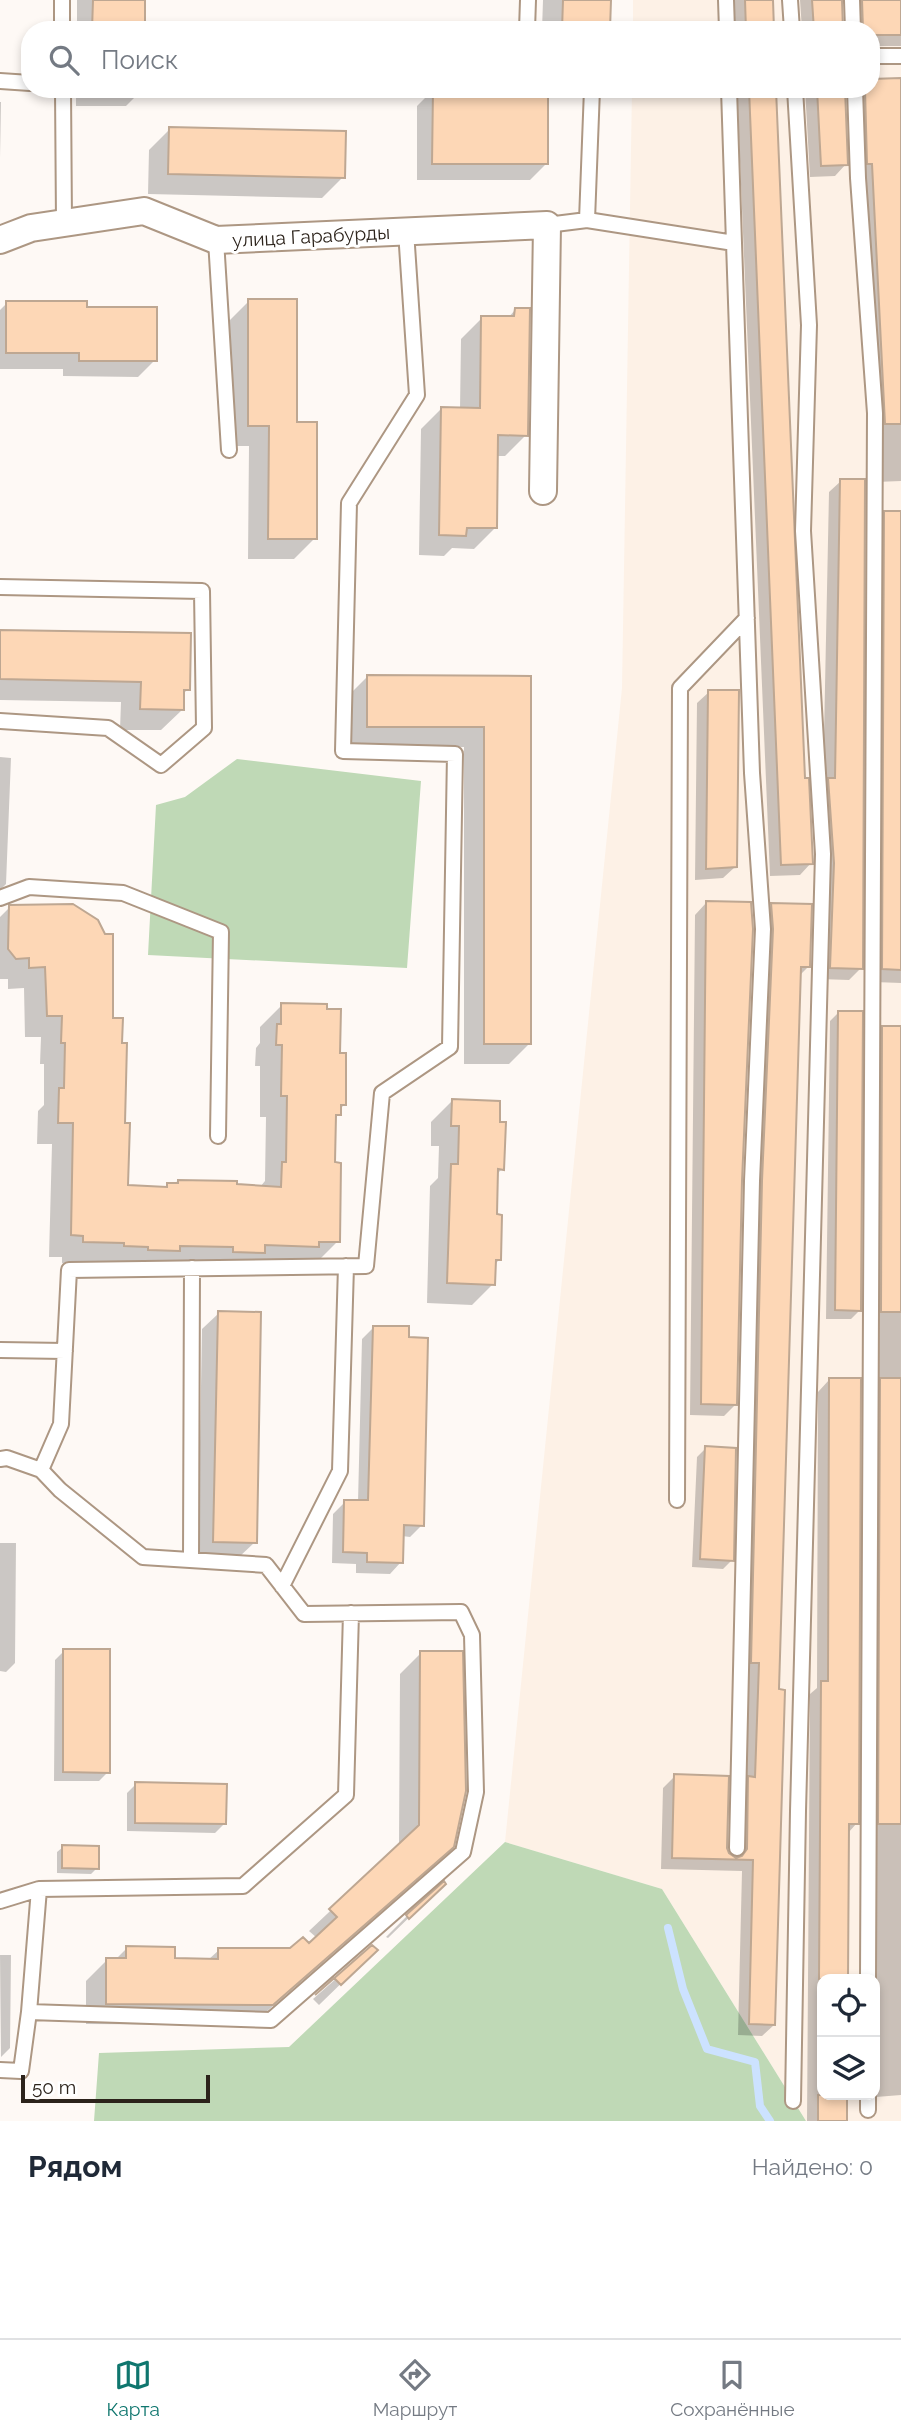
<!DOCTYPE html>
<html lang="ru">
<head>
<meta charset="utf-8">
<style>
  :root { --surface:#fff; --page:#f2f2f3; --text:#1f2937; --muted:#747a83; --line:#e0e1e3; --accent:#0f766e }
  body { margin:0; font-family:Raleway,sans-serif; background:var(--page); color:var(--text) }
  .controls { position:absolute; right:21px; bottom:21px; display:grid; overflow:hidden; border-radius:14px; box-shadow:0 4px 10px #0003 }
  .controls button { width:63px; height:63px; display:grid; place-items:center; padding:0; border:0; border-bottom:2px solid var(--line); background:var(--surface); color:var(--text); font:35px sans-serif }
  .scale { position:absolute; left:21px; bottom:18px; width:189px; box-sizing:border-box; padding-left:7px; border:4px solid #2c231b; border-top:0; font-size:19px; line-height:24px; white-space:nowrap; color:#2c231b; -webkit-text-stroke:5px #fff; paint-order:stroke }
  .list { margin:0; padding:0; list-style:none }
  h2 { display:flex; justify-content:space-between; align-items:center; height:91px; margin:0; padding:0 28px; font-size:30px }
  h2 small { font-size:23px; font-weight:400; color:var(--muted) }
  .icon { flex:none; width:38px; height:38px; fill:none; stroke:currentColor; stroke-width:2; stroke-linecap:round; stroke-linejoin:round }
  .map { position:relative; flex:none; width:901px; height:2121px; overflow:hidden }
  .search { position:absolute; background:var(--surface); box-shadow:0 4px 10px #0003; left:21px; right:21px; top:21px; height:77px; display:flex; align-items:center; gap:18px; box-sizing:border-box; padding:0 24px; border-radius:28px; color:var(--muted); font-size:26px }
  .sheet { height:217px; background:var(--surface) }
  nav { display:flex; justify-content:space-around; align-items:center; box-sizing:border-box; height:98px; border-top:2px solid var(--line); background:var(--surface); font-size:19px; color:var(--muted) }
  nav a { display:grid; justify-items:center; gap:4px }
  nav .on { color:var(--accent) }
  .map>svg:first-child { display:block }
  .built { fill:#fdf1e6; fill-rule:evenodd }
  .green { fill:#bfd9b6 }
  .shadow { fill:#0003 }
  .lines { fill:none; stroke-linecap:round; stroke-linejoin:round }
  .stream { stroke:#cce2ff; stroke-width:8 }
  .building { fill:#fdd7b6; stroke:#bea792; stroke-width:2 }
  .lane-casing { stroke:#ad9783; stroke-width:18 }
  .street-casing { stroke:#ad9783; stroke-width:30 }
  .lane { stroke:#fff; stroke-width:14 }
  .street { stroke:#fff; stroke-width:26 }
  .labels { text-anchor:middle; stroke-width:6; stroke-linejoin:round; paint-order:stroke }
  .street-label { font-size:19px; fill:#2c231b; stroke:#fff }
</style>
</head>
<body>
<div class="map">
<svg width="901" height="2121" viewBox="0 0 901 2121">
  <rect width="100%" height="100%" fill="#fef9f5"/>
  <path class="built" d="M 633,0 L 901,0 L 901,2121 L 806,2121 L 662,1889 L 505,1842 L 622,688 L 632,89 L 871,89 L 871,30 L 633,30 ZM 822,1979 L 875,1979 L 875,2095 L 822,2095 Z"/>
  <path class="green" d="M 237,759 L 421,781 L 407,968 L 148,955 L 156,805 L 185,797 Z
    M 505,1842 L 662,1889 L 806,2121 L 94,2121 L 99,2053 L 289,2047 Z"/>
  <path class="shadow" d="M 77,0 L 144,0 L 143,30 L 77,30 Z
    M 543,0 L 609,0 L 608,30 L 542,30 Z
    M 733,0 L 771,0 L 772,30 L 735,30 Z
    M 800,0 L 901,0 L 901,46 L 871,46 L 871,30 L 850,30 L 850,7 L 842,3 L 843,30 L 802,30 Z
    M 901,79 L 901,481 L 876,482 L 852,95 L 847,92 L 850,89 L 871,89 Z
    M 76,89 L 143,89 L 126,106 L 76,106 Z
    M 737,89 L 774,89 L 803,780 L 811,863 L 800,875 L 770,876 Z
    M 805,89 L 844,89 L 846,164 L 835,176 L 810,177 Z
    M 433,90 L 546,164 L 530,180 L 417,180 L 417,106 Z
    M 0,102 L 1,102 L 0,158 Z
    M 170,129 L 343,177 L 322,198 L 148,194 L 149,150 Z
    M 249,301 L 295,423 L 315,538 L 294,559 L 248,559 L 249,446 L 228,446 L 228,322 Z
    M 7,303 L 85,308 L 155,360 L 138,377 L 63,376 L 63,369 L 0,369 L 0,310 Z
    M 515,310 L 526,435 L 505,456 L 496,456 L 495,528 L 474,549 L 452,548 L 444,556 L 419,555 L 421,429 L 442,408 L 460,409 L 461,339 L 482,318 L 508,318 Z
    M 841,481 L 861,968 L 849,980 L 819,979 L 829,492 Z
    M 885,513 L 901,513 L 901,983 L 874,982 L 873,524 Z
    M 0,631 L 188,689 L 182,695 L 182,710 L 161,730 L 120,730 L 121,702 L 0,700 Z
    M 367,677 L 530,677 L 530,1043 L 509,1064 L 464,1064 L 464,747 L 346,747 L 346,698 Z
    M 709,692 L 735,867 L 723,878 L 695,880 L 697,703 Z
    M 0,757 L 11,758 L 6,884 L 0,890 Z
    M 706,903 L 741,1181 L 736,1404 L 724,1416 L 690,1415 L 695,915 Z
    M 772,905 L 809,966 L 799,976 L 777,1691 L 774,2025 L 762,2036 L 738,2035 L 742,1871 L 661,1869 L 663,1788 L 675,1776 L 727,1854 L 735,1859 L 760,916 Z
    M 10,907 L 111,1019 L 123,1124 L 126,1187 L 165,1188 L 178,1181 L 260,1187 L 265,1181 L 266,1117 L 260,1117 L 260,1066 L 255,1066 L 256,1048 L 260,1043 L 260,1027 L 282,1005 L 338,1055 L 344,1104 L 335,1119 L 334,1164 L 338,1241 L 316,1263 L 62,1263 L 62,1257 L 49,1257 L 52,1144 L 37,1144 L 38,1111 L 44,1105 L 44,1064 L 40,1064 L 41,1037 L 25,1037 L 24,988 L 8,989 L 8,979 L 0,979 L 0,917 Z
    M 839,1012 L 860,1310 L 851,1319 L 826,1319 L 830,1021 Z
    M 883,1028 L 901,1028 L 901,2095 L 876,2097 L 872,1039 Z
    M 452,1101 L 502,1169 L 496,1175 L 495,1216 L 500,1259 L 494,1265 L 493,1284 L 472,1305 L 427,1303 L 430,1186 L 438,1178 L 439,1146 L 431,1146 L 431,1122 Z
    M 219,1313 L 255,1542 L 238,1558 L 198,1557 L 202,1329 Z
    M 374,1327 L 422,1525 L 410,1537 L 402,1536 L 401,1562 L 390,1574 L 356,1573 L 356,1564 L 332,1563 L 333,1514 L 345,1502 L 358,1502 L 362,1339 Z
    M 829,1380 L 857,1823 L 848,1833 L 847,1979 L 822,1979 L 822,2095 L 846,2095 L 845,2121 L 807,2121 L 810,1694 L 817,1688 L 818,1392 Z
    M 706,1448 L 732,1560 L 723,1569 L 692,1567 L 697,1457 Z
    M 0,1543 L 16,1543 L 15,1663 L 6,1672 L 0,1671 Z
    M 64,1651 L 108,1772 L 99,1781 L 54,1781 L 55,1660 Z
    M 421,1653 L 453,1846 L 431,1868 L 251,2025 L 86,2024 L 86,1981 L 107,1960 L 115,1960 L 127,1948 L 174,1960 L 208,1960 L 219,1950 L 291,1950 L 309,1946 L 317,1938 L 309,1931 L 399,1846 L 400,1674 Z
    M 136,1784 L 224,1824 L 215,1833 L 127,1831 L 127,1793 Z
    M 63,1847 L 97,1868 L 91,1874 L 57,1873 L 57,1852 Z
    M 423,1904 L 388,1938 L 386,1937 L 407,1916 Z
    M 372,1947 L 354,1971 L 319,2005 L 313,1999 Z
    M 0,1955 L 11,1955 L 10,2048 L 1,2057 Z"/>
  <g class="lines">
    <path class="stream" d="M 668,1928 L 683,1989 L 707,2049 L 755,2062 L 760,2106 L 770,2121"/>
  </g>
  <path class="building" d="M 93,0 L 145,0 L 145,30 L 92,30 Z
    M 563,0 L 611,0 L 610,30 L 562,30 Z
    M 745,0 L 773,0 L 774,30 L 746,30 Z
    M 812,0 L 842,0 L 843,30 L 814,30 Z
    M 862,0 L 901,0 L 901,35 L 871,35 L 871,30 L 863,30 Z
    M 901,78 L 901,424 L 885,424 L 872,164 L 867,164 L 865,89 L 871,89 L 871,79 Z
    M 433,89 L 548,89 L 548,164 L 432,164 Z
    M 749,89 L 776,89 L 805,778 L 809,778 L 813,864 L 781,865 Z
    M 817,89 L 845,89 L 848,165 L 821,166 Z
    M 169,127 L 346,131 L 345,178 L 168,174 Z
    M 248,299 L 297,299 L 297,422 L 317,422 L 317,539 L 268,539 L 269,426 L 248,426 Z
    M 6,301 L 87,301 L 87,307 L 157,307 L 157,361 L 79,361 L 79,353 L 6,353 Z
    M 515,308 L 530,308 L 528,436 L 498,435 L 497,528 L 467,528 L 466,536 L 439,535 L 441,407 L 480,408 L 481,316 L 514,316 Z
    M 840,479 L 865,479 L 863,969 L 830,968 L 834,863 L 828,778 L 835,778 Z
    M 884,511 L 901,511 L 901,970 L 882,969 Z
    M 0,630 L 191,633 L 190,690 L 184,690 L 184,710 L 140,709 L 141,682 L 0,679 Z
    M 367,675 L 531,676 L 531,1044 L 484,1044 L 484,727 L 367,727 Z
    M 708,690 L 739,690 L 737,867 L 706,869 Z
    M 706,901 L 751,902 L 753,929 L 742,1181 L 737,1405 L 701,1404 Z
    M 771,903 L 812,904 L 810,967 L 801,967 L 779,1689 L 785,1690 L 775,2025 L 749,2024 L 753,1860 L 672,1858 L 674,1774 L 729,1776 L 727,1848 L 729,1853 L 736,1858 L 742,1856 L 747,1849 L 748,1776 L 755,1777 L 759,1663 L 751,1663 L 762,1181 L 773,929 Z
    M 73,904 L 98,920 L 105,934 L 113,934 L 113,1018 L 123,1018 L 122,1043 L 127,1043 L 125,1123 L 130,1123 L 128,1185 L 167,1187 L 167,1183 L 178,1183 L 178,1180 L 237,1181 L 237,1184 L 281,1187 L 282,1162 L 286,1162 L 287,1096 L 281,1096 L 282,1045 L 276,1045 L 277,1024 L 281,1024 L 281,1003 L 327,1004 L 327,1009 L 341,1009 L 340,1053 L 346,1053 L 346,1105 L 341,1105 L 341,1115 L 336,1115 L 335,1162 L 341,1163 L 340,1242 L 319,1242 L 319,1247 L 265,1245 L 265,1253 L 233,1252 L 233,1247 L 180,1246 L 180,1251 L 148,1250 L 148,1247 L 124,1246 L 124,1243 L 83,1242 L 83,1236 L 71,1235 L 73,1123 L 58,1123 L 59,1088 L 64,1088 L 65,1043 L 61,1043 L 62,1016 L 47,1016 L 45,967 L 29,968 L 29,958 L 16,959 L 8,949 L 9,905 Z
    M 838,1011 L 863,1011 L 861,1311 L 835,1310 Z
    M 882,1026 L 901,1026 L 901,1312 L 881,1312 Z
    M 452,1099 L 500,1101 L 500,1122 L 506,1122 L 504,1170 L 498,1169 L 497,1214 L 502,1215 L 501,1260 L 496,1260 L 495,1285 L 447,1283 L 451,1164 L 458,1164 L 459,1126 L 451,1126 Z
    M 218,1311 L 261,1312 L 257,1543 L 213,1542 Z
    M 373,1326 L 409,1326 L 409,1337 L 428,1338 L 424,1526 L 404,1525 L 403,1563 L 367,1562 L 367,1553 L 343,1552 L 344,1500 L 368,1500 Z
    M 829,1378 L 861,1378 L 859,1824 L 849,1824 L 848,1979 L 819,1979 L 821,1681 L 828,1681 Z
    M 880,1378 L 901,1378 L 901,1824 L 878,1824 Z
    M 705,1446 L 736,1448 L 734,1561 L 700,1559 Z
    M 63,1649 L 110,1649 L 110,1773 L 63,1772 Z
    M 420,1651 L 463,1651 L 466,1791 L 454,1847 L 273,2005 L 106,2004 L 106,1958 L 126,1958 L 126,1946 L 175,1947 L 175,1958 L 218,1959 L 218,1948 L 290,1948 L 303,1937 L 309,1943 L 337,1917 L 329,1909 L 419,1825 Z
    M 135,1782 L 227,1784 L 226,1824 L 135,1823 Z
    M 62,1845 L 99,1846 L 99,1869 L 62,1868 Z
    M 444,1881 L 446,1884 L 409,1919 L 406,1915 Z
    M 372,1945 L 378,1950 L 341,1985 L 334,1978 L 315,1995 Z
    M 818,2095 L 847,2095 L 847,2121 L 818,2121 Z"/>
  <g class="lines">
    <defs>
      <path id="lane" d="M 62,0 L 62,30
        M 726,0 L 727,30
        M 790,0 L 792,30
        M 852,0 L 853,30
        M 527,30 L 528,0
        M 871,56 L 901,56
        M 0,81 L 30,83
        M 63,89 L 64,223
        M 729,89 L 734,243
        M 855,89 L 858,178 L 875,413 L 868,1979
        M 587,220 L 734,243 L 752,773 L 763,929 L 752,1181 L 737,1848
        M 547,225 L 587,220 L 592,89
        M 216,240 L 229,450
        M 0,587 L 202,591 L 204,728 L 161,765 L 108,728 L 0,721
        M 0,898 L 29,887 L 123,893 L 221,932 L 218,1136
        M 0,1350 L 65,1351
        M 0,1459 L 7,1458 L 41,1470 L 60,1490 L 143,1557 L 266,1565 L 304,1614 L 461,1612 L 472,1635 L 476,1792 L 463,1852 L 271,2020 L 29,2012
        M 41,1470 L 61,1424 L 69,1270 L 366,1266 L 382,1093 L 450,1047 L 455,754 L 343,751 L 349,503 L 417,395 L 406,231
        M 677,1500 L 680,688 L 747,618
        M 191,1560 L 192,1268
        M 282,1586 L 340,1471 L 346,1266
        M 0,1901 L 39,1889
        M 0,2070 L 21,2071 L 29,2012 L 39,1889 L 243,1886 L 346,1795 L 351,1613
        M 793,2101 L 798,1811 L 823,854 L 803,531 L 809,325 L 795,89
        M 868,2110 L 868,2095"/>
      <path id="street" d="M 0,240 L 31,228 L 144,211 L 216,240 L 547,225 L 543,491"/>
    </defs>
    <use href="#lane" class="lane-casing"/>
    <use href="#street" class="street-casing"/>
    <use href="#lane" class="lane"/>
    <use href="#street" class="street"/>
  </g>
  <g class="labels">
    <g class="street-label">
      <text transform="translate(311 236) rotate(-3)" y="7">улица Гарабурды</text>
    </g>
  </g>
</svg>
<div class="controls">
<button><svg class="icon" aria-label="locate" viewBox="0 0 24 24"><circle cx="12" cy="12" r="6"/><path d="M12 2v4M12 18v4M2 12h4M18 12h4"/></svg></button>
<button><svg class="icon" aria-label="layers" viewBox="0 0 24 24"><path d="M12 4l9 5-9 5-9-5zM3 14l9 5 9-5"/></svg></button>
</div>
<div class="scale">50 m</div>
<div class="search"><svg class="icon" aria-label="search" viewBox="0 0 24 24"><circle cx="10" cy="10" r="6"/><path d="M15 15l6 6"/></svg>Поиск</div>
</div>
<section class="sheet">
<h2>Рядом<small>Найдено: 0</small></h2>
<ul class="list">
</ul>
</section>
<nav>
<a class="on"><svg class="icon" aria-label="map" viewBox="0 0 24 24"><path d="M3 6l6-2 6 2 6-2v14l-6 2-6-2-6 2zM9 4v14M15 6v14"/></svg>Карта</a>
<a><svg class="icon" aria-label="directions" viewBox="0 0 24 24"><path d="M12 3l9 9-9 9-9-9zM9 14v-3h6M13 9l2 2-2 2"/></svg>Маршрут</a>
<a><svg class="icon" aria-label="saved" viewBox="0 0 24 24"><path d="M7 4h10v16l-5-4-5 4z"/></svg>Сохранённые</a>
</nav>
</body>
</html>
